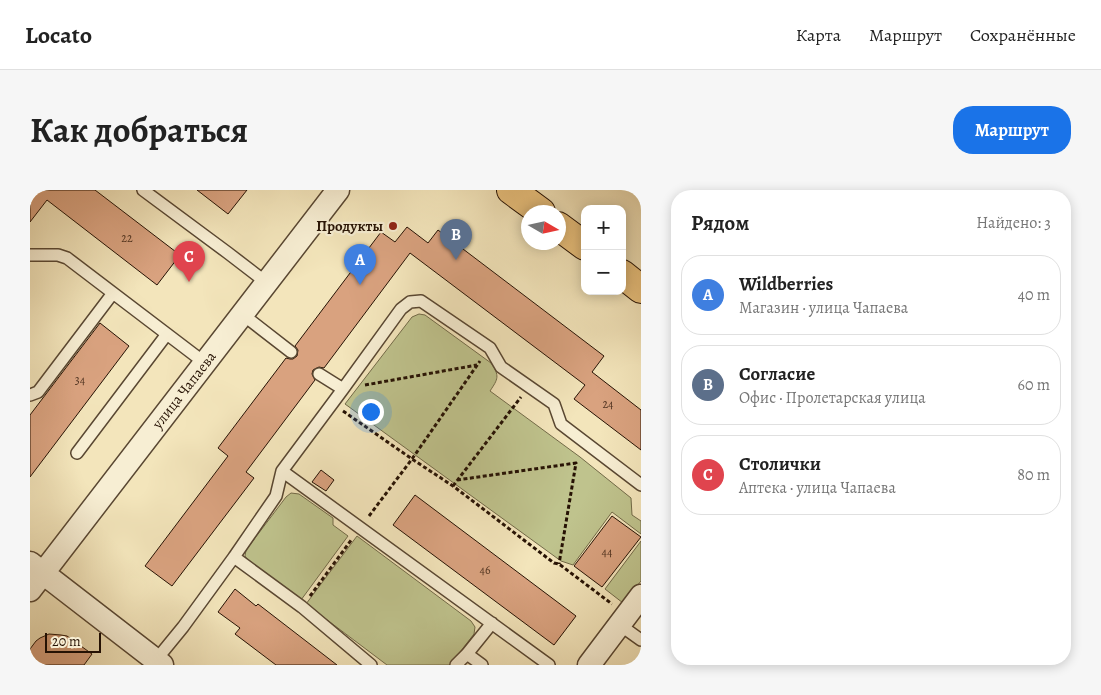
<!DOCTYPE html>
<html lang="ru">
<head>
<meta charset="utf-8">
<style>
  :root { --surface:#fff; --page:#f6f6f6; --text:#222; --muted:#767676; --line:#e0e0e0; --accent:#1a73e8 }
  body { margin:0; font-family:Alegreya,serif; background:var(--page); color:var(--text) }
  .controls { position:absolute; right:15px; top:15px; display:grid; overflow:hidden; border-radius:10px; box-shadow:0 2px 12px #0003 }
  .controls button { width:45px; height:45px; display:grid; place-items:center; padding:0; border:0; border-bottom:1px solid var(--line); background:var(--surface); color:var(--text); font:25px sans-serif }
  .compass { position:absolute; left:491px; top:15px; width:45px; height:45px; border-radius:50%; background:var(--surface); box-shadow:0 2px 12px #0003; rotate:99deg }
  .scale { position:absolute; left:15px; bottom:12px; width:56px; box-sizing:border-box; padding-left:5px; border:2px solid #261204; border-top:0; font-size:14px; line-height:18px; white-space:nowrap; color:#261204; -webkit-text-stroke:4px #f7eed3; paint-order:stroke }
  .you { position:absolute; left:340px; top:221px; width:18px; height:18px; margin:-12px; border:4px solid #fff; border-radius:50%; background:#1a73e8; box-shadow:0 0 0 8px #1a73e833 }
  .badge { display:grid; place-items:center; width:32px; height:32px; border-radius:50%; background:var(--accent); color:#fff; font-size:16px; font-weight:700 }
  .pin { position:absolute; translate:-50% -41px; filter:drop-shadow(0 1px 2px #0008) }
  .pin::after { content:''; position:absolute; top:26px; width:18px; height:15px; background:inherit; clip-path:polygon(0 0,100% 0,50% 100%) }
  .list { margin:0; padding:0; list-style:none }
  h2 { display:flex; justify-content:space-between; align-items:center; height:65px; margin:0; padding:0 20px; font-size:21px }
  h2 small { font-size:16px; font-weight:400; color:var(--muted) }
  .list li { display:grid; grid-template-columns:32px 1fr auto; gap:15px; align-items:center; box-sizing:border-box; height:80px; margin:0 10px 10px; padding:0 10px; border:1px solid var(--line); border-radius:20px }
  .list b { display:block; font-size:19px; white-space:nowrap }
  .list p { margin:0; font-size:16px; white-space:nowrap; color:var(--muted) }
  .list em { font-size:16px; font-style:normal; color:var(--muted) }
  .map { position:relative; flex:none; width:611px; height:475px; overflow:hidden; border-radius:20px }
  header { display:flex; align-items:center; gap:30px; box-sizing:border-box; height:70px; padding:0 25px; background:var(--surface); border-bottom:1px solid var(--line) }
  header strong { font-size:24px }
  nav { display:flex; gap:28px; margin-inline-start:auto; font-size:18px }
  .intro { display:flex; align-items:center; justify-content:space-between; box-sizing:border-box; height:120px; padding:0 30px }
  h1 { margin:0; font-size:35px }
  .button { padding:12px 22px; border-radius:20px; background:var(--accent); color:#fff; font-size:18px; font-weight:700 }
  main { display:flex; gap:30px; padding:0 30px }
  aside { flex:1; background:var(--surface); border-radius:20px; box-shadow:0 2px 12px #0003 }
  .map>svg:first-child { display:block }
  .green { fill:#bfc38d; stroke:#726a48 }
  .building { fill:#d9a27f; stroke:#261204 }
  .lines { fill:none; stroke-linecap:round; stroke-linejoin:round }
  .lane-casing { stroke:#594732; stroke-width:14 }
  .street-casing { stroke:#594732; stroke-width:25 }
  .primary-casing { stroke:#261204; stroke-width:30 }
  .path { stroke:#261204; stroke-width:3; stroke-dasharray:4 2.5; stroke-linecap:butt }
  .lane { stroke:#f7eed3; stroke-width:11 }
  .street { stroke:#f7eed3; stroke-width:22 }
  .primary { stroke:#eac27e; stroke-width:28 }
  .poi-dot { fill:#8f2418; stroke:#f7eed3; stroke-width:2 }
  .labels { text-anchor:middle; stroke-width:4.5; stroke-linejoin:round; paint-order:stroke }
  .number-label { font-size:12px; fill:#533623 }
  .poi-label { font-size:15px; font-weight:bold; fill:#261204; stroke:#f7eed3; text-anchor:end }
  .street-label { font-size:15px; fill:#261204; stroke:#f7eed3 }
</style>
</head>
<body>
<header>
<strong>Locato</strong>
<nav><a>Карта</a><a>Маршрут</a><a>Сохранённые</a></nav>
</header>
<div class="intro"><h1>Как добраться</h1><a class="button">Маршрут</a></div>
<main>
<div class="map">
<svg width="611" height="475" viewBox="0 0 611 475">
  <rect width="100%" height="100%" fill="#f3e5bb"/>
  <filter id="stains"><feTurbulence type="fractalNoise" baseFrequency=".004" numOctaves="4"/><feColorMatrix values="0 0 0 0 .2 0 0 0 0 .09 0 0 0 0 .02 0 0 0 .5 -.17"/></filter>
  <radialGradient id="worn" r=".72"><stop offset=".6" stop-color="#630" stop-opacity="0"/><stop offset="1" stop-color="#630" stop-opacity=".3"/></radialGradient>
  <path class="green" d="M 389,124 L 395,125 L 461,173 C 470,186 468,189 460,201 L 550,267 L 601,308 L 602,325 L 611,331 L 611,344 L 582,322 L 543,375 L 531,371 L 315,214 L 382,127 Z
    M 261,303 L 269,304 L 303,328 L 303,335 L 318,346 L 271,410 L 219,372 L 215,366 L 216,360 L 256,307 Z
    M 327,346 L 441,431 L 445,437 L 444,444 L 420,475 L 357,475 L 276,414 Z
    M 611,351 L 611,391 L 593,413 L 575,399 Z"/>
  <path class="building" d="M 0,0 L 65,0 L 150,65 L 127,95 L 17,10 L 0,32 Z
    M 167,0 L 217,0 L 198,24 Z
    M 377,37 L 398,53 L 408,40 L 574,166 L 562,182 L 611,220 L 611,260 L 544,209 L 555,195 L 380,63 L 294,178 L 289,177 L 283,180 L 282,184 L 285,190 L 216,282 L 224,288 L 142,396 L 115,376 L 198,266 L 188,258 L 256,168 L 260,169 L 263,169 L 267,166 L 268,160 L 265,156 L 351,42 L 365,52 Z
    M 70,133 L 99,156 L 0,287 L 0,225 Z
    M 291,280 L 304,290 L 296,301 L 282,292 Z
    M 385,305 L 546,426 L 524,455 L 363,335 Z
    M 582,326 L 611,347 L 572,397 L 544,376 Z
    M 205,399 L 226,416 L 228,414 L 307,475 L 246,475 L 205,444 L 210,438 L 188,422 Z
    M 19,444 L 31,445 L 37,446 L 62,464 L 54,475 L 0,475 L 0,459 L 6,451 L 10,448 Z"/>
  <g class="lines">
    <defs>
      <path id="lane" d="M 113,0 L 198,63 L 237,93
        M 0,65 L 28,65 L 37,68 L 175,173
        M 212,124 L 261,162
        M 289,184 L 313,199
        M 0,205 L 8,202 L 83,103
        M 47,263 L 137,144
        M 252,281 L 519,475
        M 204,367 L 272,417 L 341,475
        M 590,435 L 611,450
        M 437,464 L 452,475
        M 126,470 L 153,437 L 204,367 L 246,306 L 252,281 L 313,199 L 371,119 L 380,112 L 391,111 L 460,158 L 471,177 L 524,214 L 531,234 L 611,295
        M 426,475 L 437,464 L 462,433"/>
      <path id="street" d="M 0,373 L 132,475
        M 0,400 L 308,0
        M 559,475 L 611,406"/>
      <path id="primary" d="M 481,0 L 511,22
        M 528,36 L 555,56
        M 592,84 L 611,99"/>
    </defs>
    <use href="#lane" class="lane-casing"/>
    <use href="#street" class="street-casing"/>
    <use href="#primary" class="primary-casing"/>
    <path class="path" d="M 335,195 L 447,175
      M 313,221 L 382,269 L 423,296 L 524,373 L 529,374 L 582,414
      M 427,290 L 546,273 L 529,374
      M 423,296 L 491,207
      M 339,326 L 382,269 L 450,171
      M 280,406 L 322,349"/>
    <use href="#lane" class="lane"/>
    <use href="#street" class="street"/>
    <use href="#primary" class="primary"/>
  </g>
  <circle class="poi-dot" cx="363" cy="36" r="5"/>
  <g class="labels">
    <g class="number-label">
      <text x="97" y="52">22</text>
      <text x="50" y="194">34</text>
      <text x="578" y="218">24</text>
      <text x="577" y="366">44</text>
      <text x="455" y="384">46</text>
    </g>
    <g class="poi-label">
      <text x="353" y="41">Продукты</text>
    </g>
    <g class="street-label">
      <text transform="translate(154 200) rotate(-52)" y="5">улица Чапаева</text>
    </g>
  </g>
  <rect width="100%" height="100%" filter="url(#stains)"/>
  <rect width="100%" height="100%" fill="url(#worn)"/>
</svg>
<div class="controls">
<button>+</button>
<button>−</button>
</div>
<svg class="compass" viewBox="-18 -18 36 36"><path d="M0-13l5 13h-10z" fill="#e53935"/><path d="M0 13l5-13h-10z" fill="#767676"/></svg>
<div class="scale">20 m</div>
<div class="you"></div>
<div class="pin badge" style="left:330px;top:95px;background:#3f7fe0">A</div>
<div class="pin badge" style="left:426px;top:70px;background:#5c6f8a">B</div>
<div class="pin badge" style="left:159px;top:92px;background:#e0444e">C</div>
</div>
<aside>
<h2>Рядом<small>Найдено: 3</small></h2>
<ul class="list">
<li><span class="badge" style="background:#3f7fe0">A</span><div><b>Wildberries</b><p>Магазин · улица Чапаева</p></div><em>40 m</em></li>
<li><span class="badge" style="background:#5c6f8a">B</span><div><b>Согласие</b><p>Офис · Пролетарская улица</p></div><em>60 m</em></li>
<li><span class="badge" style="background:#e0444e">C</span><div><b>Столички</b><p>Аптека · улица Чапаева</p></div><em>80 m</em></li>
</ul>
</aside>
</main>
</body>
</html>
